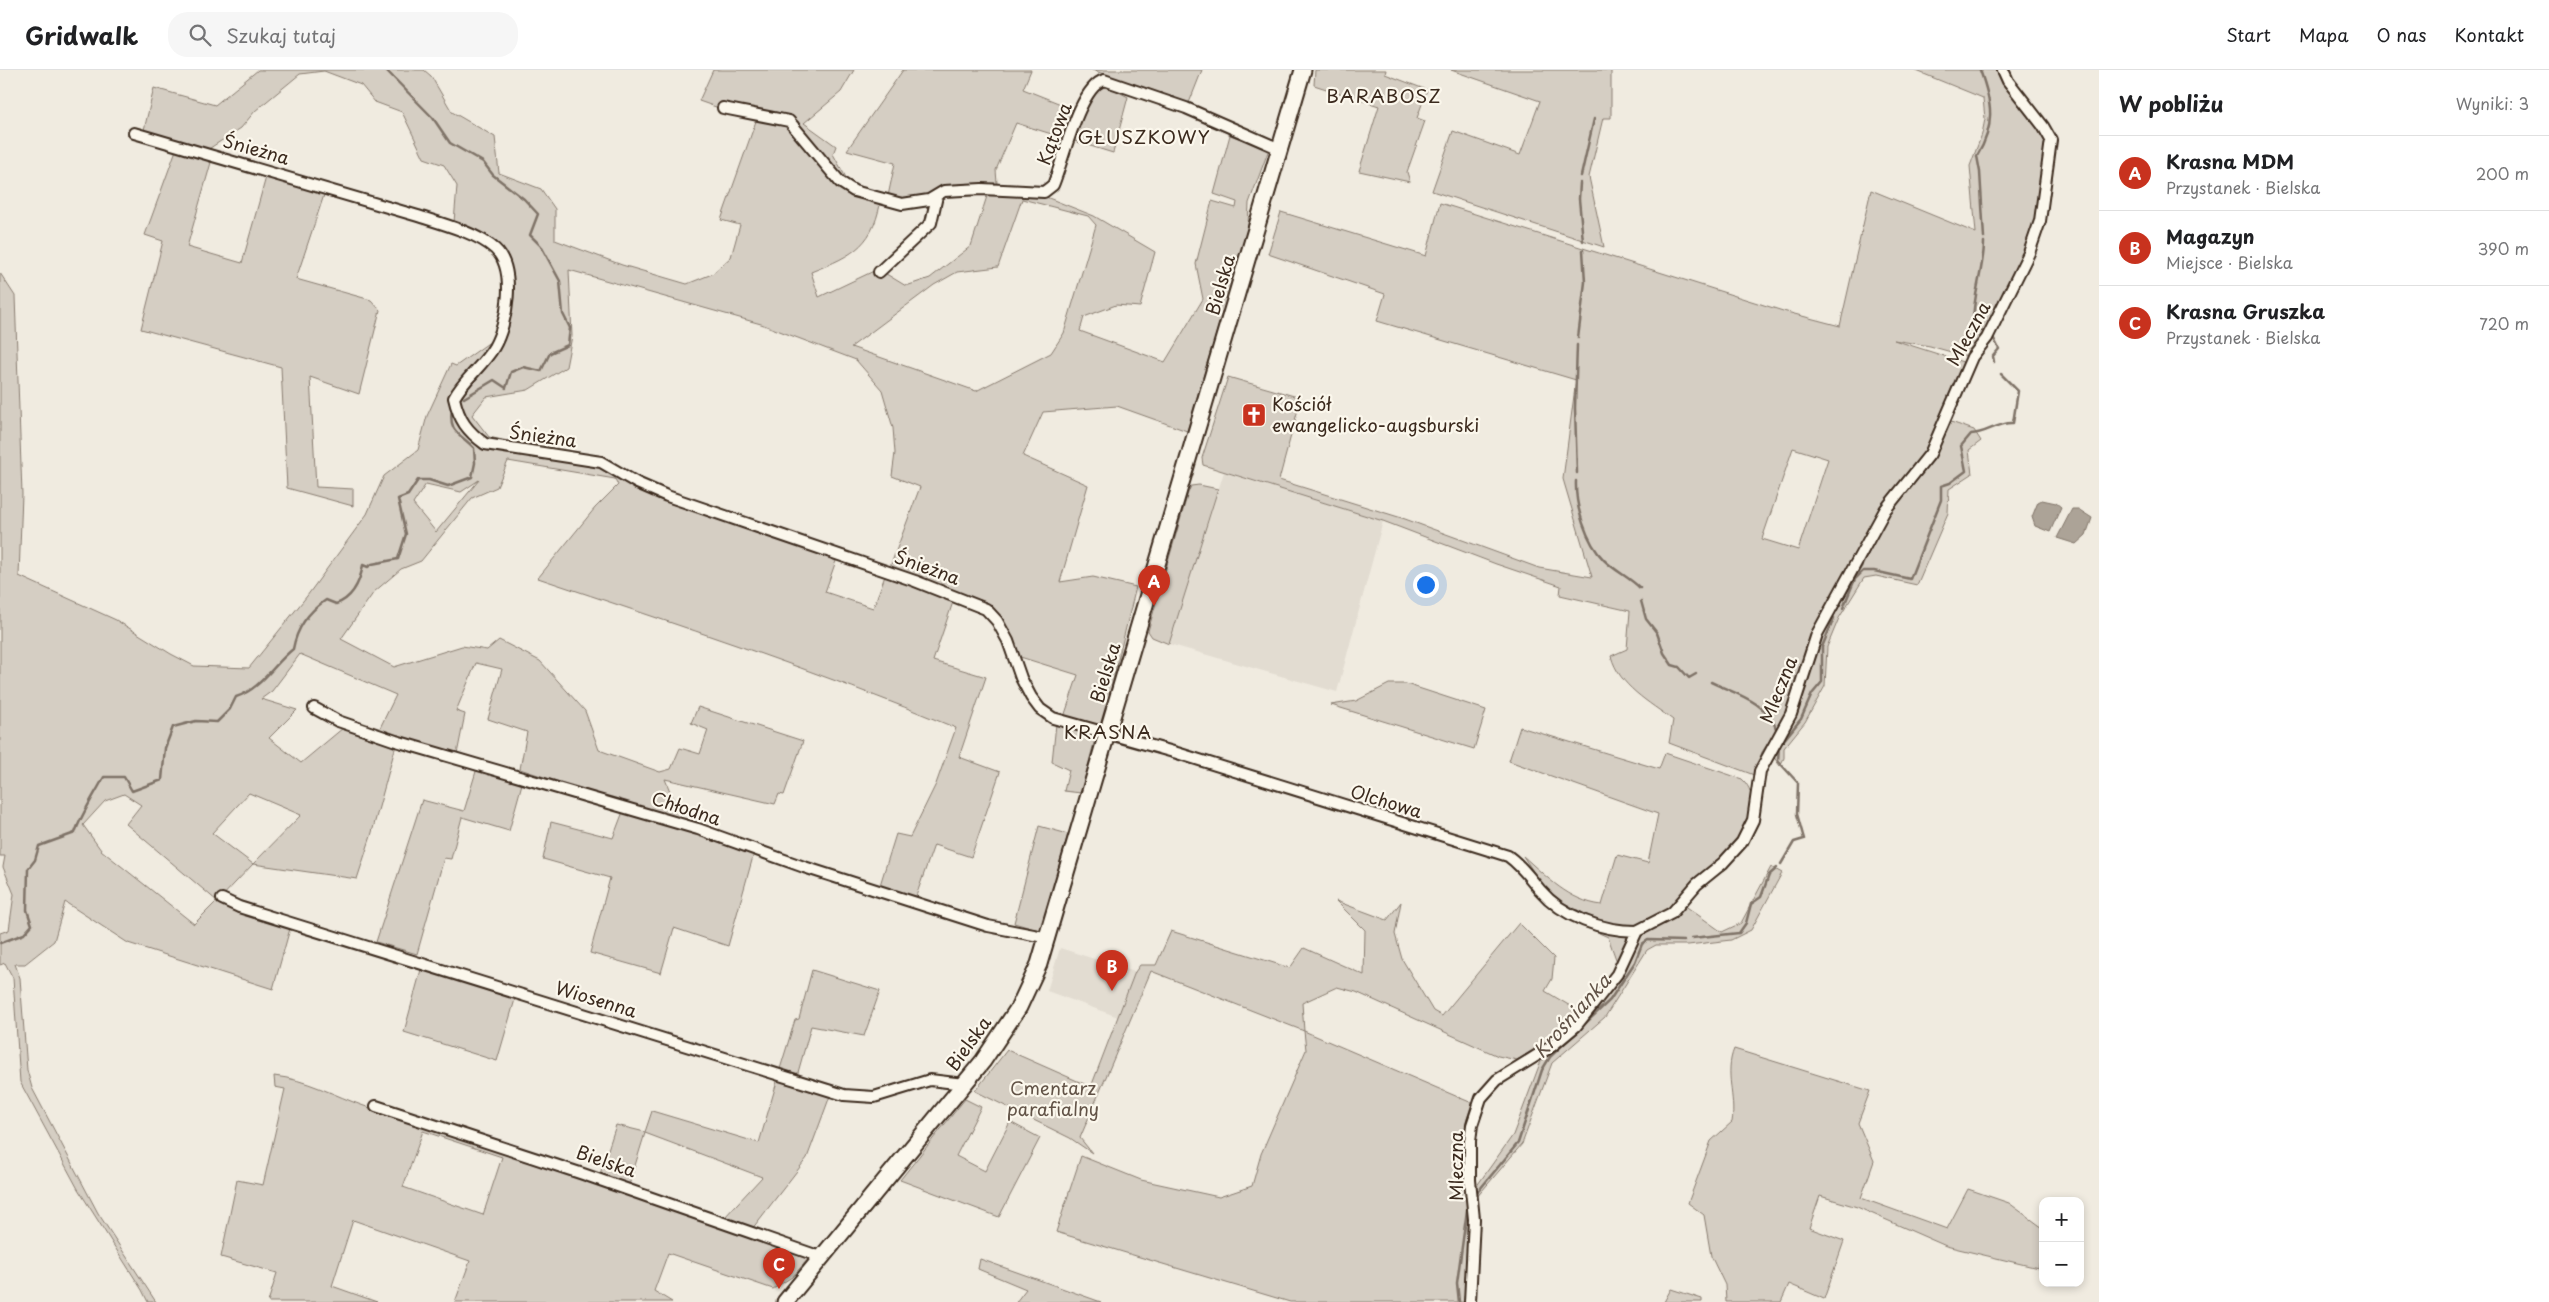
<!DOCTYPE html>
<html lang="pl">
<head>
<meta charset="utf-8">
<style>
  :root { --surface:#fff; --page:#f6f6f6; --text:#202124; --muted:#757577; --line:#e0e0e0; --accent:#c8321e }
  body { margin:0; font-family:"Playpen Sans",sans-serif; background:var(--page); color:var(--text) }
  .controls { position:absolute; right:15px; bottom:15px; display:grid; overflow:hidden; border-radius:10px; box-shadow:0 2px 8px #0003 }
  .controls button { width:45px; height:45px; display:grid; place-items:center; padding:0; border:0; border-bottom:1px solid var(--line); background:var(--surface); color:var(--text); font:25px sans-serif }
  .you { position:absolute; left:1425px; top:514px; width:18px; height:18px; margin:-12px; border:4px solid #fff; border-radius:50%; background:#1a73e8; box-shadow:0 0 0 8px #1a73e833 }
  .badge { display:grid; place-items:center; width:32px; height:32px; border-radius:50%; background:var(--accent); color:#fff; font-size:16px; font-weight:700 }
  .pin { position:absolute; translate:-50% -41px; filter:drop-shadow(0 1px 2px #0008) }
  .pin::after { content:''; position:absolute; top:26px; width:18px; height:15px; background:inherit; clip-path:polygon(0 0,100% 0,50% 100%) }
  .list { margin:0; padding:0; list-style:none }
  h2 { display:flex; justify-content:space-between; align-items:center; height:65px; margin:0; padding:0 20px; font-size:21px }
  h2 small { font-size:16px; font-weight:400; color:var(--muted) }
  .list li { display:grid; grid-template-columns:32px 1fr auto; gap:15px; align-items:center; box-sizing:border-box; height:75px; padding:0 20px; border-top:1px solid var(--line) }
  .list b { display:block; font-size:19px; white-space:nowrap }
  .list p { margin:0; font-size:16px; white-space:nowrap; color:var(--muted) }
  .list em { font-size:16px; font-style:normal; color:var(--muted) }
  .icon { flex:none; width:28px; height:28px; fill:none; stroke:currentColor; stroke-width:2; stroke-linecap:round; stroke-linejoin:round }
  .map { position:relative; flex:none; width:2099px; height:1232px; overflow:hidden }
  header { display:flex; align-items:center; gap:30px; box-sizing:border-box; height:70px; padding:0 25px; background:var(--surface); border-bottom:1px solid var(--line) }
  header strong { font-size:24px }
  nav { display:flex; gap:28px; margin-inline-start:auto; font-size:18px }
  .search { width:350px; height:45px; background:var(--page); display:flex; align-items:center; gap:12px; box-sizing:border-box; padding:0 18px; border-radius:20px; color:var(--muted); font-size:19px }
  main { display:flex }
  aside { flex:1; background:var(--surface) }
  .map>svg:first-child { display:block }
  .built { fill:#e2dcd1 }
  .green { fill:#d5cec3; stroke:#887c70; fill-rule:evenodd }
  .water { fill:#aca397; stroke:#7f7367 }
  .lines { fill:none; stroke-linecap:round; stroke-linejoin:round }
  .stream { stroke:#7f7367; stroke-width:2.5 }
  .street-casing { stroke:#3b2a1e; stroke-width:14 }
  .secondary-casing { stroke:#3b2a1e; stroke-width:19 }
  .street { stroke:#fbf7ec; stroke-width:10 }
  .secondary { stroke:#fbf7ec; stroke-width:15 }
  .labels { text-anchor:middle; stroke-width:4.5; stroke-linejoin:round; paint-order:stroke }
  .street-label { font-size:18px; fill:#3b2a1e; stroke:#fbf7ec }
  .poi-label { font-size:18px; fill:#3b2a1e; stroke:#fbf7ec; text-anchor:start }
  .park-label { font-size:18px; fill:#625347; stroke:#fbf7ec }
  .neighbourhood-label { font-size:19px; letter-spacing:1px; fill:#3b2a1e; stroke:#fbf7ec }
  .water-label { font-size:19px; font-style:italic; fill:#635448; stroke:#fbf7ec }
</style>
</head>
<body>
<header>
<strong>Gridwalk</strong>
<div class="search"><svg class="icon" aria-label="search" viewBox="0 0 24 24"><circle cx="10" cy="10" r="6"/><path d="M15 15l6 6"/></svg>Szukaj tutaj</div>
<nav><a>Start</a><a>Mapa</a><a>O nas</a><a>Kontakt</a></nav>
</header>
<main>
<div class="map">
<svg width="2099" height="1232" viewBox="0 0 2099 1232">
  <rect width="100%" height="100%" fill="#f0ebe0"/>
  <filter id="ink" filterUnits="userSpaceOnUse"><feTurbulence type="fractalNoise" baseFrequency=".02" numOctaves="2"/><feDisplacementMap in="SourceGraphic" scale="10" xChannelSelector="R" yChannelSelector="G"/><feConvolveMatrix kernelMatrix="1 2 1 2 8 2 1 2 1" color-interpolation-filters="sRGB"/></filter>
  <g filter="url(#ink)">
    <path class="built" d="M 1224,402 L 1383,451 L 1337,622 L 1169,574 Z
      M 1060,878 L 1135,902 L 1118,947 L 1047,921 Z"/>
    <path class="green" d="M 258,0 L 424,0 L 431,6 L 452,42 L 495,67 L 499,103 L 541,119 L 555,139 L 555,170 L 622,195 L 687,214 L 712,204 L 731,187 L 740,155 L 721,150 L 756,51 L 799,52 L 716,37 L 699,31 L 713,0 L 854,0 L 841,22 L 804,53 L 836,76 L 833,84 L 849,113 L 882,124 C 874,175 856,184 811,202 L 819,227 L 878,199 L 906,216 L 930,208 L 971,176 L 988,123 L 1046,127 L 1094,146 L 1155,182 L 1140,237 L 1116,235 L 1084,247 L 1080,261 L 1165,292 L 1203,229 L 1196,194 L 1212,131 L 1236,138 L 1237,132 L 1214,124 L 1230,65 L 1269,79 L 1249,133 L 1248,157 L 1187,361 L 1117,336 L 1043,342 L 1023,386 L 1088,415 L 1060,512 L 1093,507 L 1136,517 L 1101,659 L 1064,647 L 1078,605 L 1017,586 L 1006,559 L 988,533 L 890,497 L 920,417 L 892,406 L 895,383 L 893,358 L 882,320 L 856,290 L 761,254 L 569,200 L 572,266 L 566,297 L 528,320 L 486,327 L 472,345 L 489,367 L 502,370 L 497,380 L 604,397 L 837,488 L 825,522 L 873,538 L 885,506 L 954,529 L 933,591 L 986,607 L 959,687 L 1000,702 L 971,787 L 934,775 L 915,829 L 880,815 L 896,764 L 910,767 L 936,714 L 956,658 C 819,601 678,555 538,508 L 595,438 L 618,415 L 615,409 L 508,391 L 497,417 L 472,428 L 421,491 L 401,499 L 374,522 L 341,569 L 394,597 L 462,576 L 487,580 L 499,570 L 540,591 L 585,641 L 599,680 L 660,702 L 671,699 L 680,678 L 700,684 L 708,660 L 691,653 L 698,637 L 803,671 L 784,725 L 779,724 L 775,734 L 665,709 L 681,748 L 666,747 L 520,699 L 527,662 L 488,649 L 502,599 L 476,593 L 456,641 L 465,644 L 457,684 L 378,662 L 396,625 L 300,584 L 272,621 L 261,629 L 297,640 L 269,668 L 301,693 L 343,658 L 396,675 L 371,766 L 357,809 L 253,794 L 218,831 L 291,855 L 273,919 L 128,873 L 65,832 L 54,871 L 25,894 L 15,894 L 20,908 L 27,1000 L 32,1018 L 98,1143 L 156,1232 L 148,1232 L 142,1220 L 78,1119 L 20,1012 L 13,908 L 5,893 L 0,895 L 0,863 L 9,860 L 14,824 L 3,797 L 5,786 L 0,786 L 0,203 L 15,226 L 22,424 L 19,506 L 116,550 L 171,584 L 194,596 L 249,598 L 307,526 L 367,444 L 384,406 L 418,380 L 427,346 L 451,294 L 456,296 L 508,259 L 512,231 L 503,180 L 454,152 L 457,116 L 444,95 L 424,88 L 402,42 L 375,32 L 361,15 L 324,1 L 300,4 L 255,41 L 241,58 L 207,80 L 144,60 L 154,18 L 215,35 ZM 1022,129 L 1088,146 L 1096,155 L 1064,263 L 1051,283 L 976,321 L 851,277 L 934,215 L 957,202 L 998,197 ZM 479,410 L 436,462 L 413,434 L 426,414 L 461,422 ZM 249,723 L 301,745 L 253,794 L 212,763 ZM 124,724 L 141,735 L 126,754 L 217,831 L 194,854 L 101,780 L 83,755 L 105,731 Z
      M 903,0 L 1031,0 L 1023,19 L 1076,40 L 1097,10 L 1128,27 L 1113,83 L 1016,53 L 996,100 L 997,113 L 937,118 L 924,129 L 914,130 L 888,126 L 895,93 L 847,80 Z
      M 1092,0 L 1202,0 L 1189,33 Z
      M 1315,0 L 1386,0 L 1385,4 L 1427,20 L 1417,48 L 1425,51 L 1407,102 L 1410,112 L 1359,101 L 1379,36 L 1314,15 Z
      M 1451,0 L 1611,0 L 1611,48 L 1603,48 L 1589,107 L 1604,177 L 1432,121 L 1453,61 L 1520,85 L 1540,31 Z
      M 1914,0 L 2000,0 L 2041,57 L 2048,73 L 2037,150 L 2027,183 L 1969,287 L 1930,276 L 1894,270 L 1966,293 L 1927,381 L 1881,437 L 1808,576 L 1788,643 L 1762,682 L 1754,705 L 1669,673 L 1673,650 C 1649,632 1619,616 1611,586 L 1627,579 L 1630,541 L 1560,525 L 1561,516 L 1496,494 L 1383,451 L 1203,395 L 1202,388 L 1228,307 L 1301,328 L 1279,410 L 1405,449 L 1539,498 L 1592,507 L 1563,409 L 1576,310 L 1377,251 L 1385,224 L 1268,184 L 1281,142 L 1426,186 L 1440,133 L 1783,241 L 1840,256 L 1871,120 L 1976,163 L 1970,96 L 1982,64 L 1985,49 L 1983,28 ZM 1793,378 L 1828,389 L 1798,480 L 1762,469 Z
      M 176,80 L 212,89 L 187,177 L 242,193 L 266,107 L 325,122 L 296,209 L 371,230 L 380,240 L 359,324 L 310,307 L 316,417 L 353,419 L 353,436 L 287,418 L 281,297 L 141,259 L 163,171 L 145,165 Z
      M 1948,351 L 1974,360 L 1981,371 L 1969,380 L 1972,404 L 1949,419 L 1948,443 L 1917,515 L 1876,506 L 1864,508 L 1839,548 L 1827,577 L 1825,616 L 1805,652 L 1784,678 L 1784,688 L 1780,696 L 1773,686 L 1818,574 L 1863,495 L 1892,434 L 1932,392 Z
      M 1199,415 L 1218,419 L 1169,574 L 1152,567 L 1148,561 L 1188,423 L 1191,416 Z
      M 1389,614 L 1406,614 L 1486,640 L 1474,679 L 1331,635 L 1356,631 Z
      M 1056,654 L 1096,665 L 1081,723 L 1064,721 L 1069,700 L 1052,692 Z
      M 1520,657 L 1659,699 L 1665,683 L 1742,709 C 1777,741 1706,810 1684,835 L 1722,862 L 1741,853 L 1771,797 L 1782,803 L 1751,860 L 1731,870 L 1688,875 L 1656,875 L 1647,880 L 1605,947 L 1552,993 L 1522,1074 L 1476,1128 L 1476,1117 L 1513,1065 L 1542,988 L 1569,968 L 1595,941 L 1620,904 L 1639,867 L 1628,866 L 1617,892 L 1608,867 L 1599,863 L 1600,852 L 1561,831 L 1544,818 L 1523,786 C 1547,807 1569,831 1602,835 L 1617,785 L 1648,793 L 1658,744 L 1509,691 Z
      M 477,698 L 523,710 L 509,761 L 462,747 L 451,789 L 444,788 L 417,884 L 376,872 L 422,730 L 464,741 Z
      M 624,739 L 754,783 L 728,876 L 674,858 L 661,903 L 590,883 L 610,808 L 543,789 L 551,752 L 613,768 Z
      M 1039,756 L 1068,764 L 1041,861 L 1014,853 Z
      M 1336,831 L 1387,850 L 1401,832 L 1395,864 L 1402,889 L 1433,941 L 1442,946 L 1519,853 L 1554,888 L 1552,909 L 1545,921 L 1582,943 L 1549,971 L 1517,990 L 1498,986 L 1356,922 L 1337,917 L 1302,933 L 1304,961 L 1472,1033 L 1467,1049 L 1467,1114 L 1460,1110 L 1462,1127 L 1470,1127 L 1468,1232 L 1290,1232 L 1056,1162 L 1081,1086 L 1141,1110 L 1219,1127 L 1252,1116 L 1261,1084 L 1306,980 L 1304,961 L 1151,901 L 1080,1068 L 1092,1083 L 1070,1068 L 975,1021 L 1007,980 L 1091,1017 L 1135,902 L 1140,895 L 1156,895 L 1171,861 L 1290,898 L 1304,878 L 1364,905 L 1365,860 Z
      M 422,896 L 516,926 L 497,991 L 404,962 Z
      M 812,900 L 880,921 L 864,966 L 811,956 L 797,1006 L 780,999 L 795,950 L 799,949 Z
      M 1734,979 L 1870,1021 L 1858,1053 L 1874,1091 L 1861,1128 L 1947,1159 L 1968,1119 L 2009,1133 L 2043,1158 L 2043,1181 L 2038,1198 L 1946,1176 L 1857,1137 L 1820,1126 L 1809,1158 L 1844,1171 L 1824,1229 L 1789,1214 L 1781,1232 L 1726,1232 L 1725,1215 L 1711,1186 L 1704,1145 L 1688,1133 L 1711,1071 L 1732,1052 C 1736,1027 1724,1003 1734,979 Z
      M 274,1006 C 306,1009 335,1026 364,1036 C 436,1059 508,1081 579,1105 L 579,1108 L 810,1187 L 792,1207 L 773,1219 L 668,1183 L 654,1221 L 672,1232 L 455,1232 L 470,1191 L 353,1150 L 332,1216 L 377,1232 L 268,1232 L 277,1203 L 221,1187 L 237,1110 L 263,1115 L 285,1019 L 275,1017 ZM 423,1061 L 502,1087 L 483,1145 L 403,1117 Z
      M 778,1008 L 830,1026 L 807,1088 L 752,1159 L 724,1148 L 762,1107 L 645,1063 L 629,1115 L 600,1104 L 616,1055 L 645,1062 L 652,1041 L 759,1073 Z
      M 965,1029 L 981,1037 L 956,1086 L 985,1101 L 1010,1052 L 1040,1068 L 999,1147 L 900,1110 Z
      M 980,1189 L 1101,1232 L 1016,1232 L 1026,1219 L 978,1199 Z
      M 1671,1219 L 1702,1229 L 1702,1232 L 1664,1232 Z"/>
    <path class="water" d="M 2042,430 L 2056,433 L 2061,437 L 2050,462 L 2035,456 L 2032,447 L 2038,432 Z
      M 2072,439 L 2078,439 L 2092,448 L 2086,465 L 2076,474 L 2057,468 Z"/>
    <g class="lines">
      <path class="stream" d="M 386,0 L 433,48 L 450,73 L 483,92 L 493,105 L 524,129 L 538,144 L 530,165 L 541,176 L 560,211 L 563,244 L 570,258 L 568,275 L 550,283 L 541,301 L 523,297 L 511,302 L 506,318 L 494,310 L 464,328
        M 1980,0 C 1992,33 1996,55 1977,86 L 1980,102 L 1984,168
        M 1581,106 L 1594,49
        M 1580,113 L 1579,129 L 1583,171
        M 1984,172 C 1984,200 1972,227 1973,256 L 1987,264
        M 1578,268 L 1585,212 L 1583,180
        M 1994,292 L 1993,286 L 1999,279 L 1994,269
        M 1577,403 L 1575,338 L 1577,275
        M 1576,411 C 1575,436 1586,472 1604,490 C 1615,501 1629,507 1640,518
        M 1641,531 L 1646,549 L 1657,563 L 1664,583 L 1672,595 L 1679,597 L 1689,608 L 1696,604
        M 1843,538 L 1855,509 L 1863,501 L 1874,501 L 1910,509 L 1941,430 L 1941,416 L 1950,413 L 1966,401 L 1961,376 L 1971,364 C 1986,364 1998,352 2013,353 L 2018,321 L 2001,304
        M 1711,612 C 1736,624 1768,632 1777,661
        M 1781,794 L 1794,772 L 1804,769 L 1797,744 L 1798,713 L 1778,691 L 1779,676 L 1801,649 L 1812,624 L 1822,612 L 1822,577 L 1834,548
        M 1692,868 L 1739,863 L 1746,853 L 1751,834 L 1761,827 L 1769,805 L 1777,798
        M 0,873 L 24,864 L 32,855 L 27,840 L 28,799 L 35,790 L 39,776 L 75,763 C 81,745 95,724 104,707 L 124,707 L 132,721 L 162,710 L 165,678 L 173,657 L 196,651 L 217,652 L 230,639 L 236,627 C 261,619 273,595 293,579 C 297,557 308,542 326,530 L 336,534 C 353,528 360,512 363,495 L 368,497 L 372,494 L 398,489 L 406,464 L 398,429 L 408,425 L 418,410 L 429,410 L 448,416 L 472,407 L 475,393 L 474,378 C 460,363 448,363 452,338
        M 1475,1125 L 1518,1073 L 1542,1000 L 1550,987 L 1610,930 L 1635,892 L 1642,874 L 1648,870 L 1684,871
        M 1459,1232 L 1457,1213 L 1468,1133"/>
      <defs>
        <path id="street" d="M 723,38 L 789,51 L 840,112 L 854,121 L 902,134 L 929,130 L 944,121 L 982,119 L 1044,122 L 1053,115 C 1063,92 1079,17 1104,10 L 1186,38 L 1280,79
          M 134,63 L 418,146 C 440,153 478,163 495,179 C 517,199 507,255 494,277 C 483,296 464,309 454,328 C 459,350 467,361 485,374 L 601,392 L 637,413 L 667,426 L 915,511 L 986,539 L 997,551 L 1008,571 L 1021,608 L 1031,627 L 1040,639 L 1053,648 L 1177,683 L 1508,786 C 1522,796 1529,807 1540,820 C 1563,847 1602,861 1637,861
          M 879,202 L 931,153 L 937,126
          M 314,638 L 338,651 L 396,671 L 698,759 L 804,797 L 988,856 L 1049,868
          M 222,829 L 239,837 L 844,1025 L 874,1027 L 930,1010 L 964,1014
          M 376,1036 L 583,1104 L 821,1187
          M 1470,1232 L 1474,1149 L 1470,1110 L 1470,1071 L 1472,1055 L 1481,1028 L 1497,1010 L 1552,976 L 1576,956 L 1617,904 L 1637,861 L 1672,843 L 1697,814 L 1723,793 L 1742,772 L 1753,750 L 1760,701 L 1791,644 L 1817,564 L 1885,440 L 1930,384 L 1972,287 L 1987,268 L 2029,183 L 2040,151 L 2051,70 L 2043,56 L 2008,11 L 2003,0"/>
        <path id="secondary" d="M 785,1232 L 983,991 L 1019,937 L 1039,894 L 1303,0"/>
      </defs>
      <use href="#street" class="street-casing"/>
      <use href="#secondary" class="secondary-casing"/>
      <use href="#street" class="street"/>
      <use href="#secondary" class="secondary"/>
    </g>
  </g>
  <defs>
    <symbol id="church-square" viewBox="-11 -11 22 22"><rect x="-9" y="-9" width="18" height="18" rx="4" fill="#c8321e" stroke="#fbf7ec"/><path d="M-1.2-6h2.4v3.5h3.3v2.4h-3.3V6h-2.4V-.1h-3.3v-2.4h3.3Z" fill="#fff"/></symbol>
  </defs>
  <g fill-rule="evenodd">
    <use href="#church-square" x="1240" y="331" width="28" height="28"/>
  </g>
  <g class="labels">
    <g class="street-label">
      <text transform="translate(1055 64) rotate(-69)" y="6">Kątowa</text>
      <text transform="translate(256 80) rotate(16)" y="6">Śnieżna</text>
      <text transform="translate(1221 215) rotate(-74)" y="6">Bielska</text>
      <text transform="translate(1969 264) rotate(-61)" y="6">Mleczna</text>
      <text transform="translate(543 367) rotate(8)" y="6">Śnieżna</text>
      <text transform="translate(927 498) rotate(20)" y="6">Śnieżna</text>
      <text transform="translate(1106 603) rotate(-73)" y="6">Bielska</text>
      <text transform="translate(1779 620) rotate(-68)" y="6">Mleczna</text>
      <text transform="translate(1386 732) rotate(17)" y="6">Olchowa</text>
      <text transform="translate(686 739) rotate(18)" y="6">Chłodna</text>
      <text transform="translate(596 930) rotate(17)" y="6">Wiosenna</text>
      <text transform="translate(969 974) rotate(-54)" y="6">Bielska</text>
      <text transform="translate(606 1092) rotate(19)" y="6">Bielska</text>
      <text transform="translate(1457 1096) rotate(-90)" y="6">Mleczna</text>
    </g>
    <g class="poi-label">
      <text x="1272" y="341">Kościół<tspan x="1272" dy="21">ewangelicko-augsburski</tspan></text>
    </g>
    <g class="park-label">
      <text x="1053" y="1025">Cmentarz<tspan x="1053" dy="21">parafialny</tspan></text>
    </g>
    <g class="neighbourhood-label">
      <text x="1384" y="33">BARABOSZ</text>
      <text x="1144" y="74">GŁUSZKOWY</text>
      <text x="1108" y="669">KRASNA</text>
    </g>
    <g class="water-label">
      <text transform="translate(1572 946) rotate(-48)" y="7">Krośnianka</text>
    </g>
  </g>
</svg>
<div class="controls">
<button>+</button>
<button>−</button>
</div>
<div class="you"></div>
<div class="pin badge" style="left:1154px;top:536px">A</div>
<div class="pin badge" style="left:1112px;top:921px">B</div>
<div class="pin badge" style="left:779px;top:1219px">C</div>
</div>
<aside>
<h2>W pobliżu<small>Wyniki: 3</small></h2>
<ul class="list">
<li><span class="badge">A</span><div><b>Krasna MDM</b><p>Przystanek · Bielska</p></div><em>200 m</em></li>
<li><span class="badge">B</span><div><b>Magazyn</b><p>Miejsce · Bielska</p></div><em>390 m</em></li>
<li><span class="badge">C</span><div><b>Krasna Gruszka</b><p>Przystanek · Bielska</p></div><em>720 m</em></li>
</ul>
</aside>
</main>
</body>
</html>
